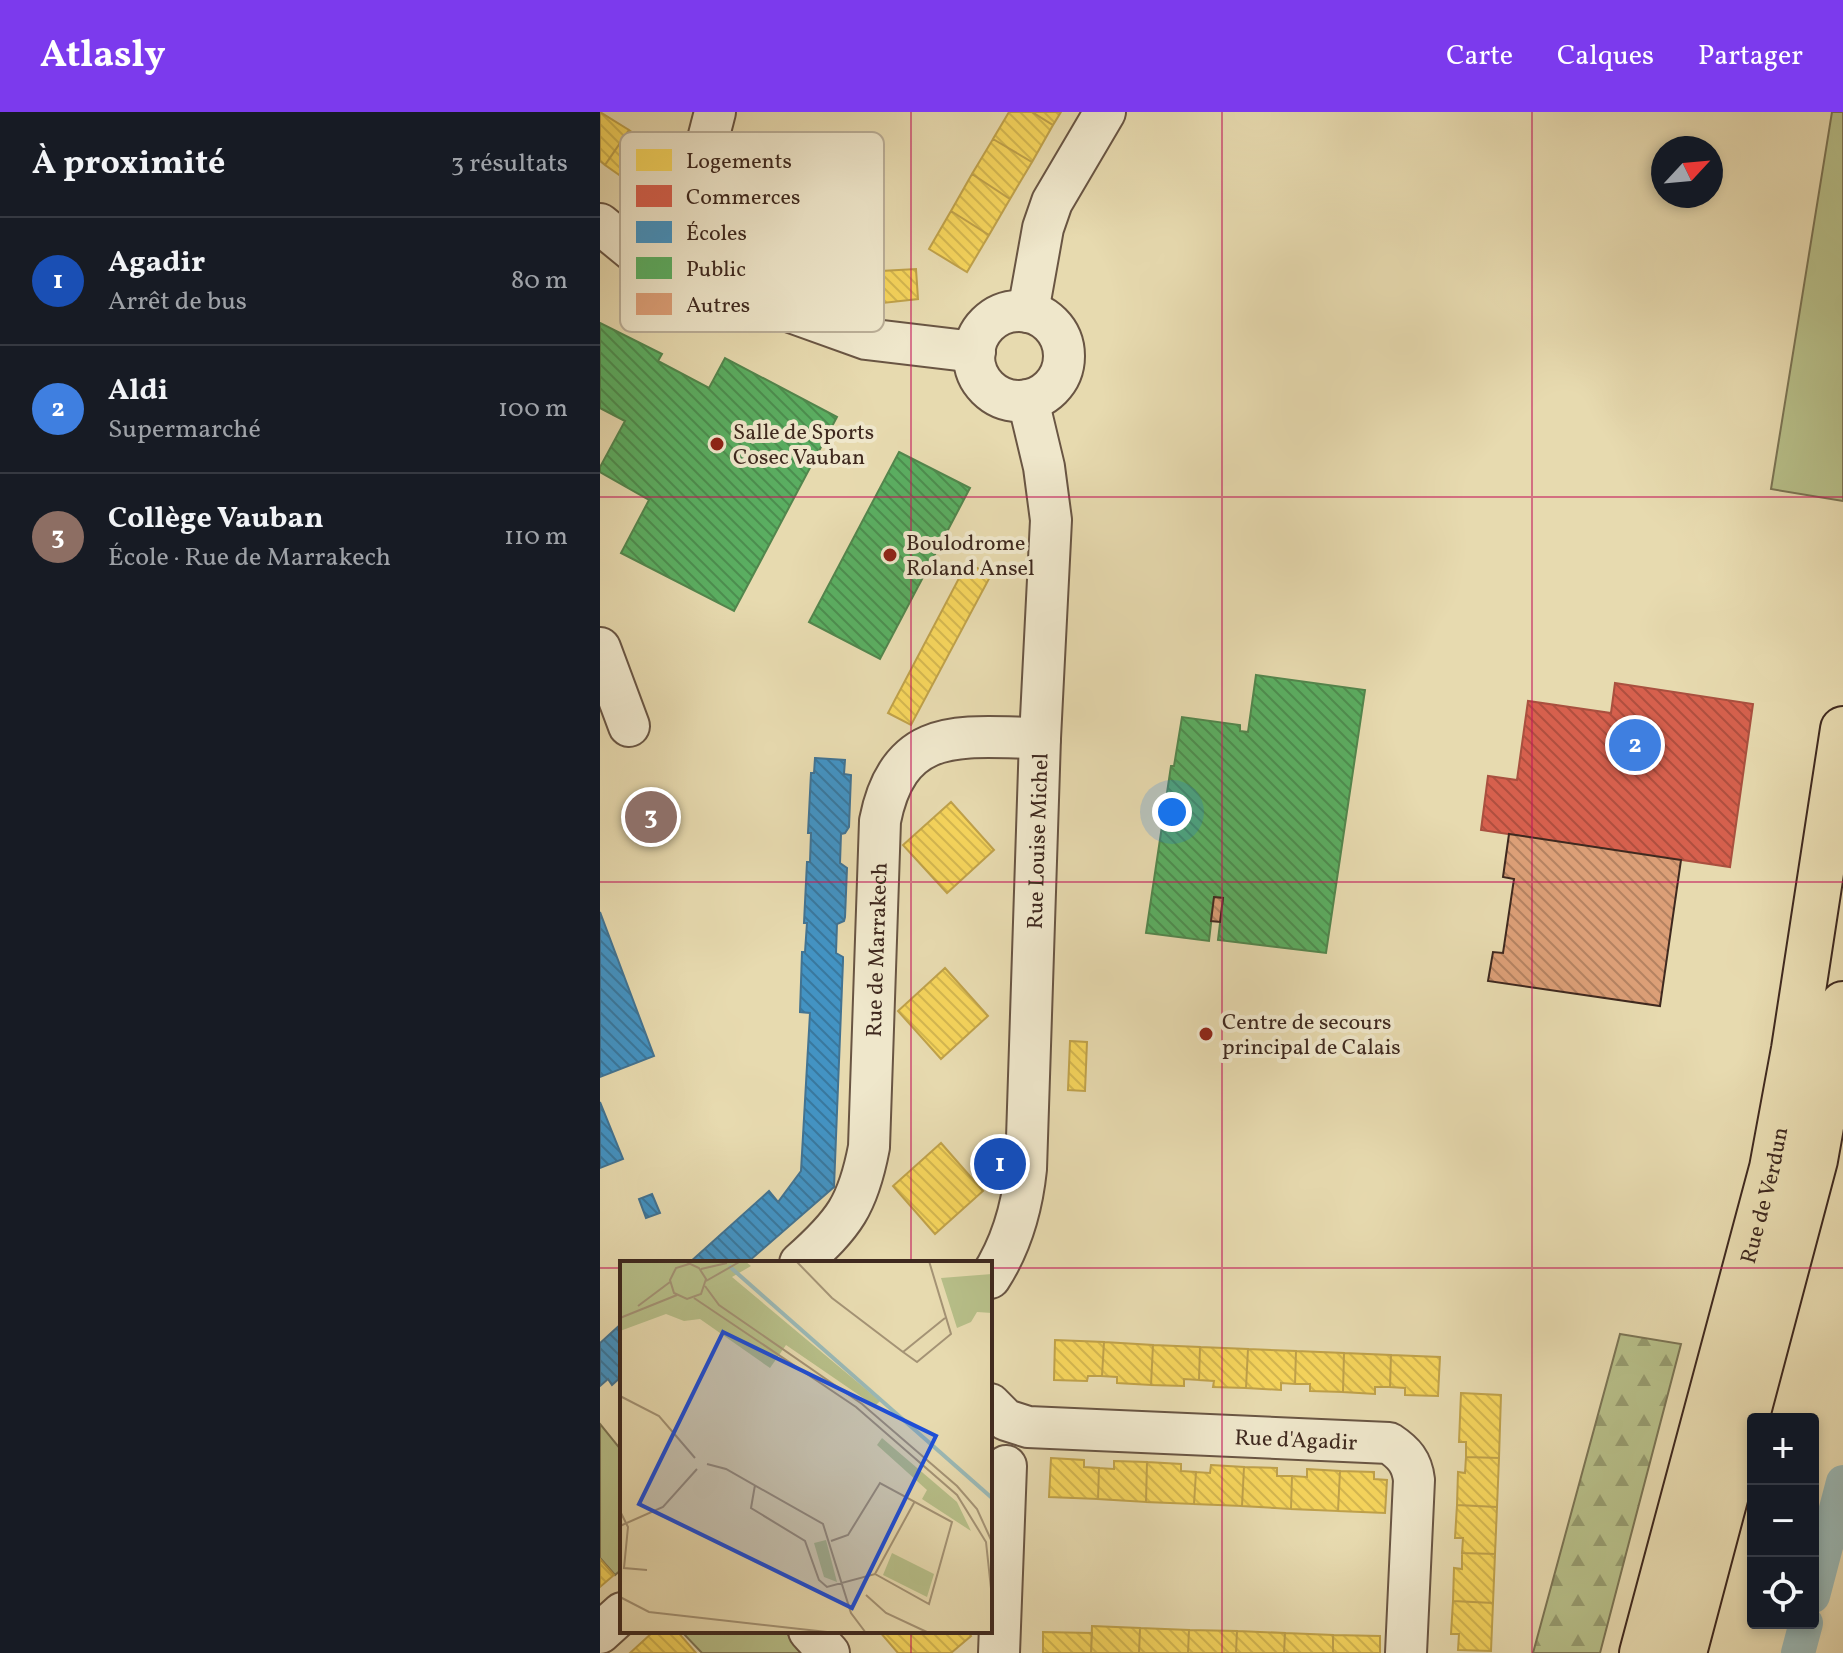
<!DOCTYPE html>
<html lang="fr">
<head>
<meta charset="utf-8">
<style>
  :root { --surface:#171b24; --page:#20242c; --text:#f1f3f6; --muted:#9ea1a6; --line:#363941; --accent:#7c3aed }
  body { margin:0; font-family:Vollkorn,serif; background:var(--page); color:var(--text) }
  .controls { position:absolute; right:24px; bottom:24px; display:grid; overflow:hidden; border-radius:8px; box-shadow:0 4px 12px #0003 }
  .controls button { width:72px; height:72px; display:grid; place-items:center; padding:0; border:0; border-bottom:2px solid var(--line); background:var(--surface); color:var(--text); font:40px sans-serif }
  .compass { position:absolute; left:1051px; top:24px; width:72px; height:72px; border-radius:50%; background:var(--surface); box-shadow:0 4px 12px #0003; rotate:64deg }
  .you { position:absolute; left:572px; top:700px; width:28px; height:28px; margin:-20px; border:6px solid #fff; border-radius:50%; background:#1a73e8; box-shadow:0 0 0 12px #1a73e833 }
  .badge { display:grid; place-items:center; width:52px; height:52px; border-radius:50%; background:var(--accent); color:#fff; font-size:26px; font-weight:700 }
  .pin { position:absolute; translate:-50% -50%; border:4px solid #fff; box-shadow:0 2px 8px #0006 }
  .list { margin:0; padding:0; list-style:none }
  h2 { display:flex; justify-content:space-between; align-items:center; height:104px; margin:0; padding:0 32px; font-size:34px }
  h2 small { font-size:26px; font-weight:400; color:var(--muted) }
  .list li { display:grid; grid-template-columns:52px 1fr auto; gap:24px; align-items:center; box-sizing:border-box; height:128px; padding:0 32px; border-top:2px solid var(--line) }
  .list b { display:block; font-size:30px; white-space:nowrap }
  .list p { margin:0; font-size:26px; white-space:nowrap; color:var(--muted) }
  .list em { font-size:26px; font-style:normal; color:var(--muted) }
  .icon { flex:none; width:44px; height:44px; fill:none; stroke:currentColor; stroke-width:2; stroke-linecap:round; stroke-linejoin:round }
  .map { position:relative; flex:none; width:1243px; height:1541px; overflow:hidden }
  header { display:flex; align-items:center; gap:48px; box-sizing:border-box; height:112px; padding:0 40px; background:var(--accent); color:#fff }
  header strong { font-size:38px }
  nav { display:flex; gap:44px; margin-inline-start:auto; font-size:28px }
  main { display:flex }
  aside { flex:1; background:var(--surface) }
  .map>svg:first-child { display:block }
  .grass { fill:#b7bf89; stroke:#7b7454; stroke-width:2 }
  .forest { fill:url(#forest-firs); stroke:#7b7454; stroke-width:2 }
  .homes { fill:url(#homes-back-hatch); stroke:#bfa14a; stroke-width:2 }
  .shops { fill:url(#shops-back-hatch); stroke:#a9503f; stroke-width:2 }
  .schools { fill:url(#schools-back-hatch); stroke:#427392; stroke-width:2 }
  .public { fill:url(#public-back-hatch); stroke:#52864d; stroke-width:2 }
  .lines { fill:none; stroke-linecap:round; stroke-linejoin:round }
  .canal { stroke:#9ab8b5; stroke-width:34 }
  .building { fill:url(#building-back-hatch); stroke:#3f291f; stroke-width:2 }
  .minor-casing { stroke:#695543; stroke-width:44 }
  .major-casing { stroke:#3f291f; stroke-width:48 }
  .minor { stroke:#efe7cb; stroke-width:40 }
  .major { stroke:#e7daaf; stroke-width:44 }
  .grid { fill:none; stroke:#c2185b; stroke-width:2; stroke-opacity:0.55 }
  .poi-dot { fill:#8f2418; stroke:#efe7cb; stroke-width:3 }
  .labels { text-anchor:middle; stroke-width:8; stroke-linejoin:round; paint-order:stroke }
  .poi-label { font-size:22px; fill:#3f291f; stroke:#efe7cb; text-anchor:start }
  .street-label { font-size:22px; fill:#3f291f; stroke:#efe7cb }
  .inset-river { fill:none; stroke:#9ab8b5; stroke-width:4 }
  .inset-road { fill:none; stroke:#a49375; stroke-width:2 }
  .view { fill:#1d4ed8; fill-opacity:0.15; stroke:#1d4ed8; stroke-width:4 }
  .inset-edge { fill:none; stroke:#3f291f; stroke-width:4 }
  .key { fill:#efe7cb; stroke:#baae97; stroke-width:2 }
  .key-label { font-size:22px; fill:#3f291f }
</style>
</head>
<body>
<header>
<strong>Atlasly</strong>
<nav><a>Carte</a><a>Calques</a><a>Partager</a></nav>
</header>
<main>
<aside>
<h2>À proximité<small>3 résultats</small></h2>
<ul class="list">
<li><span class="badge" style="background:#1a4fb4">1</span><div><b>Agadir</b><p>Arrêt de bus</p></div><em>80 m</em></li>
<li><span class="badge" style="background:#3f7fe0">2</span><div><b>Aldi</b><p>Supermarché</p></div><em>100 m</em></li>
<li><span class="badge" style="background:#8d6e63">3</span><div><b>Collège Vauban</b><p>École · Rue de Marrakech</p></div><em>110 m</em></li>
</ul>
</aside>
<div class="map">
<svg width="1243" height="1541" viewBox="0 0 1243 1541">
  <defs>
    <pattern id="forest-firs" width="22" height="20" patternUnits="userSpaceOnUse" patternTransform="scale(2)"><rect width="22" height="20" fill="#b7bf89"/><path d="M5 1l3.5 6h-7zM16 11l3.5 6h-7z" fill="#969b6f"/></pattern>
    <pattern id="homes-back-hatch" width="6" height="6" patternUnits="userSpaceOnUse" patternTransform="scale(2)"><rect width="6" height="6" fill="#f6d55c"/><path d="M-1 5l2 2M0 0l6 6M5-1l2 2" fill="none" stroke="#d4b750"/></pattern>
    <pattern id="shops-back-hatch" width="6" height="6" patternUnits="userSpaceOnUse" patternTransform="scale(2)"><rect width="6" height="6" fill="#d6604d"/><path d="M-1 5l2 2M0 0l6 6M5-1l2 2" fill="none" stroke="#af4f3f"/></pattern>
    <pattern id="schools-back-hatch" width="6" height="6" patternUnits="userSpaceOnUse" patternTransform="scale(2)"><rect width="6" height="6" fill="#4393c3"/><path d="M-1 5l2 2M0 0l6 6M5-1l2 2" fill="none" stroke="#39789e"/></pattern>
    <pattern id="public-back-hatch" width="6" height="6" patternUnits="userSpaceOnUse" patternTransform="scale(2)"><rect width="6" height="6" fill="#5aae61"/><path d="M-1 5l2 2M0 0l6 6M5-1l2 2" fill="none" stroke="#4c8e4f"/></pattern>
    <pattern id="building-back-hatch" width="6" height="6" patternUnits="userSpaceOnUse" patternTransform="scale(2)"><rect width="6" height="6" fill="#dc9f77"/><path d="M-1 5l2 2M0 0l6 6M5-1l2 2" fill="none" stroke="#b48261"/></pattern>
  </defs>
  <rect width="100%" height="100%" fill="#e7daaf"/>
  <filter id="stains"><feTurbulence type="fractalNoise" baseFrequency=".0025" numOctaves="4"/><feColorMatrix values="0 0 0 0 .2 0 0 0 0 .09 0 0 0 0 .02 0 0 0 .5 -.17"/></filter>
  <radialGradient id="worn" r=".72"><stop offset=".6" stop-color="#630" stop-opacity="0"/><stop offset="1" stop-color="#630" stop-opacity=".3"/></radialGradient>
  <path class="grass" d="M 1232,0 L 1243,0 L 1243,389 L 1171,377 Z
    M 0,1312 L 22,1339 L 22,1457 L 15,1463 L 0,1446 Z
    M 81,1519 L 185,1519 L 204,1541 L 102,1541 Z"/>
  <path class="forest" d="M 1020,1222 L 1081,1232 L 1000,1541 L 933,1541 Z"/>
  <path class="homes" d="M 0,0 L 29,18 L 5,53 L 0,49 Z
    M 409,0 L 432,0 L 453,13 L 432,50 L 393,27 Z
    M 432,0 L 461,0 L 453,13 Z
    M 29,18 L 59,40 L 35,74 L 5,53 Z
    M 393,27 L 432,50 L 410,87 L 372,62 Z
    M 372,62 L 410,87 L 389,123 L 351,99 Z
    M 351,99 L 389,123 L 367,160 L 329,137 Z
    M 316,157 L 318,187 L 283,191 L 281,159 Z
    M 367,451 L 391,463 L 311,613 L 288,601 Z
    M 351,690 L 394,738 L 347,781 L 303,733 Z
    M 345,856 L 388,904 L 341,947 L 298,899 Z
    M 470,929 L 487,930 L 485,979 L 468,978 Z
    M 341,1031 L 383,1079 L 335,1122 L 293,1074 Z
    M 455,1228 L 504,1230 L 502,1264 L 488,1264 L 487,1269 L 454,1268 Z
    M 504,1230 L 553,1233 L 551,1273 L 517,1271 L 517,1265 L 502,1264 Z
    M 553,1233 L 600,1235 L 599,1268 L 584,1267 L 584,1274 L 551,1273 Z
    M 600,1235 L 648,1237 L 646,1276 L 613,1275 L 614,1269 L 599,1268 Z
    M 648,1237 L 696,1239 L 695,1272 L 681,1271 L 681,1278 L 646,1276 Z
    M 696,1239 L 744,1241 L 743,1280 L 710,1279 L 710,1272 L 695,1272 Z
    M 744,1241 L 791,1243 L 790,1275 L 775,1275 L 775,1282 L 743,1280 Z
    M 791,1243 L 840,1245 L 838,1284 L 805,1283 L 805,1276 L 790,1275 Z
    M 861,1281 L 901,1283 L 899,1346 L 866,1345 L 866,1330 L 859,1330 Z
    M 866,1345 L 899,1346 L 897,1395 L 857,1393 L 858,1360 L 865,1361 Z
    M 451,1346 L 484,1348 L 484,1355 L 499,1356 L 498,1387 L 449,1385 Z
    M 514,1349 L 547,1350 L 546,1390 L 498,1387 L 499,1356 L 514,1357 Z
    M 547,1350 L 581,1352 L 581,1359 L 596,1360 L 594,1392 L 546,1390 Z
    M 611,1353 L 644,1355 L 642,1394 L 594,1392 L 596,1360 L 610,1361 Z
    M 644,1355 L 677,1356 L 677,1364 L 692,1364 L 691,1397 L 642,1394 Z
    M 707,1357 L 740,1359 L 738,1399 L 691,1397 L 692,1364 L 707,1365 Z
    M 740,1359 L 774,1360 L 774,1367 L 787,1368 L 785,1401 L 738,1399 Z
    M 857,1393 L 897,1395 L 895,1442 L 862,1441 L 863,1426 L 855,1426 Z
    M 862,1441 L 895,1442 L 893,1491 L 853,1489 L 854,1456 L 862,1457 Z
    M 0,1447 L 14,1463 L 0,1475 Z
    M 853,1489 L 893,1491 L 891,1539 L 858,1538 L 859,1522 L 851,1522 Z
    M 492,1514 L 540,1516 L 539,1541 L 491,1541 Z
    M 540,1516 L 589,1518 L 588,1541 L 539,1541 Z
    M 589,1518 L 637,1519 L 636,1541 L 588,1541 Z
    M 54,1519 L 77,1519 L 96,1541 L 30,1541 Z
    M 279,1519 L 367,1519 L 371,1524 L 351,1541 L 298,1541 Z
    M 637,1519 L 685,1521 L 684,1541 L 636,1541 Z
    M 443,1520 L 492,1521 L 491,1541 L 443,1541 Z
    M 685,1521 L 733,1523 L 733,1541 L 684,1541 Z
    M 733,1523 L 780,1524 L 780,1541 L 733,1541 Z"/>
  <path class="shops" d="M 1015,571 L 1153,592 L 1130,755 L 881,718 L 888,664 L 917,668 L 928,589 L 1011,601 Z"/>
  <path class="schools" d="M 215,646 L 245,648 L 244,662 L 251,663 L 249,715 L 245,721 L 241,722 L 240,751 L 247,756 L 245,805 L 244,809 L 237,812 L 236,841 L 243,845 L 243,849 L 234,1075 L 148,1150 L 141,1148 L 138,1151 L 89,1151 L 169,1079 L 178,1090 L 201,1059 L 210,901 L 200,900 L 202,840 L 205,840 L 207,811 L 204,811 L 207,750 L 210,750 L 211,721 L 208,721 L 211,661 L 214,661 Z
    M 0,800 L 54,944 L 0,965 Z
    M 0,990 L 23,1047 L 0,1056 Z
    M 52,1082 L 60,1101 L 46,1106 L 39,1087 Z
    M 22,1211 L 22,1264 L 12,1273 L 8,1267 L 0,1274 L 0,1231 Z"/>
  <path class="public" d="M 0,211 L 62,242 L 58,249 L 109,276 L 125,246 L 237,305 L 134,499 L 21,441 L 49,388 L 0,360 L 0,355 L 25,309 L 0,296 Z
    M 299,340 L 370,376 L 280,547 L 209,510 Z
    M 656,563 L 765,578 L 726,841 L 618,828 L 623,786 L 614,785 L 609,829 L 546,821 L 571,654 L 574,654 L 582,605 L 640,613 L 640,619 L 648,620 Z"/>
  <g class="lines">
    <path class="canal" d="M 1213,1484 L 1243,1370
      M 1198,1541 L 1206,1511"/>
  </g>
  <path class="building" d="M 909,722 L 1081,748 L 1060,894 L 888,869 L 893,840 L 903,841 L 914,767 L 903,765 Z
    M 614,785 L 623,786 L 620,810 L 611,809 Z"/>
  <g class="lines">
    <defs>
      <g id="minor">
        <path d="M 0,112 L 33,139 L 54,151 L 266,227 L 375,240"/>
        <path d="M 74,159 L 115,0"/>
        <circle cx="419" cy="244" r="45"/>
        <path d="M 428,200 L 443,116 L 452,90 L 505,0"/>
        <path d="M 0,536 L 29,614"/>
        <path id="s1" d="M 200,1151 C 244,1112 258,1093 269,1035 L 280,709 C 299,612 362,625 440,626"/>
        <path id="s2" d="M 390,1166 C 412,1132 422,1096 426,1057 L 440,626 L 451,408 L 444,355 L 428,288"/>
        <path id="s3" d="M 390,1292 L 406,1308 L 428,1315 L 789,1331 C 804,1341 812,1350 814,1368 L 806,1541"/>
        <path d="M 209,1519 L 229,1541"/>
        <path d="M 0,1521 L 22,1501"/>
        <path d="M 399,1541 L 406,1354"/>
      </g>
      <g id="major">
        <path id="s4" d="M 1042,1541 L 1172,1056 L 1194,937 L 1243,617"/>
        <path d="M 1084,1541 L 1215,1048 L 1243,892"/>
      </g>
    </defs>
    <use href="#minor" class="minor-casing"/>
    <use href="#major" class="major-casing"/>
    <use href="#minor" class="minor"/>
    <use href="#major" class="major"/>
  </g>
  <path class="grid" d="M 311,0 L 311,1151M 622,0 L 622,1541M 932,0 L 932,1541M 0,385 L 1243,385M 0,770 L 1243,770M 0,1156 L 22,1156M 390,1156 L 1243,1156M 311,1519 L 311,1541"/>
  <g class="poi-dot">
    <circle cx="117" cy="332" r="8"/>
    <circle cx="290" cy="443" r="8"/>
    <circle cx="606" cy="922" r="8"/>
  </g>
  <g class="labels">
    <g class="poi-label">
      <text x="133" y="327">Salle de Sports<tspan x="133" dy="25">Cosec Vauban</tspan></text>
      <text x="306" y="438">Boulodrome<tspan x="306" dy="25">Roland Ansel</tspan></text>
      <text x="622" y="917">Centre de secours<tspan x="622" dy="25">principal de Calais</tspan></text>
    </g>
    <g class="street-label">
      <text dy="8" stroke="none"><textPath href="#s2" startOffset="444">Rue Louise Michel</textPath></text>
      <text dy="8" stroke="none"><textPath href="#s1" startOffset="336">Rue de Marrakech</textPath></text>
      <text dy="8" stroke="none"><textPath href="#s4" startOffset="474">Rue de Verdun</textPath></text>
      <text dy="8" stroke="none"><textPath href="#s3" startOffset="314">Rue d'Agadir</textPath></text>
    </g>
  </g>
  <g transform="translate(20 1149)">
    <rect width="372" height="372" fill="#e7daaf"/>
    <path d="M 0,0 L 125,0 L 131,5 L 112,16 L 260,140 L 255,145 L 166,84 L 150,107 L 80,58 L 64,60 L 46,53 L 0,70 ZM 272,292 L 314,313 L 307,336 L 263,314 Z" fill="#b7bf89"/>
    <path d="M 262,177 L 337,241 L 351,270 L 302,238 L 307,229 L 257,184 Z" fill="#b7bf89"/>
    <path d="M 372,13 L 372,52 L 357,51 L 351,61 L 337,67 L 321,17 ZM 206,279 L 217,321 L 204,316 L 194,282 Z" fill="#b7bf89"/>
    <path class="inset-river" d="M 109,5 L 372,237"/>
    <path class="inset-road" d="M 64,0 L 79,7 L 86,18 L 81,33 L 67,38 L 54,32 L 50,19 L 56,7 L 69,3M 176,0 L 212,37 L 283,91 L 325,57M 81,8 L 107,2M 86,20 L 121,0M 85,25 L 99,44 L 242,143 L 337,225 L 357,248 L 372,281M 74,37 L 236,146 L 337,234 L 366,281 L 372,337M 18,45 L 50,21M 0,57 L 57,34M 283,91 L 297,101 L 331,73 L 309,0M 0,135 L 39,155 L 75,197M 87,203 L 106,208 L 203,263 L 231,352 L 246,372M 135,224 L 131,247 L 185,280 L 199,319 L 207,326 L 255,313 L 309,343 L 332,261 L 260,222 L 228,274 L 211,280M 0,250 L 8,266 L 4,307 L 27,309M 0,265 L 43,246 L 77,208M 255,313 L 295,240M 246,334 L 266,352 L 309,372M 0,336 L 29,351 L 216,372"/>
    <path class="view" d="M 103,71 L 316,175 L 232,347 L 19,243 Z"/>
    <rect width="372" height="372" class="inset-edge"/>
  </g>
  <rect x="20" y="20" width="264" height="200" rx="12" class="key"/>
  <rect x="36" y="37" width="36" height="22" fill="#f6d55c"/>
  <rect x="36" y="73" width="36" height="22" fill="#d6604d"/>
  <rect x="36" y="109" width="36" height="22" fill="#4393c3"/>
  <rect x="36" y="145" width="36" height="22" fill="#5aae61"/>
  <rect x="36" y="181" width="36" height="22" fill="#dc9f77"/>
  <g class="key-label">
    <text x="86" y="56">Logements</text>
    <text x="86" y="92">Commerces</text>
    <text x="86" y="128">Écoles</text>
    <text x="86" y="164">Public</text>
    <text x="86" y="200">Autres</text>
  </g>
  <rect width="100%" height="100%" filter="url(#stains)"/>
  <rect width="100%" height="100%" fill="url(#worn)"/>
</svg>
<div class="controls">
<button>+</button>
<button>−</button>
<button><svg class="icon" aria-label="locate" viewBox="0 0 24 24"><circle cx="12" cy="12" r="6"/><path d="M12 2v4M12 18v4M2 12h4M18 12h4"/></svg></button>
</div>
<svg class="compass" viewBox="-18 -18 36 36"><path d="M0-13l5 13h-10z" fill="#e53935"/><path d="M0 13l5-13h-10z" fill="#9ea1a6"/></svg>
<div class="you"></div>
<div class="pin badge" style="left:400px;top:1052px;background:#1a4fb4">1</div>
<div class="pin badge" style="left:1035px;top:633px;background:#3f7fe0">2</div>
<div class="pin badge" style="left:51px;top:705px;background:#8d6e63">3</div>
</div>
</main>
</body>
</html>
